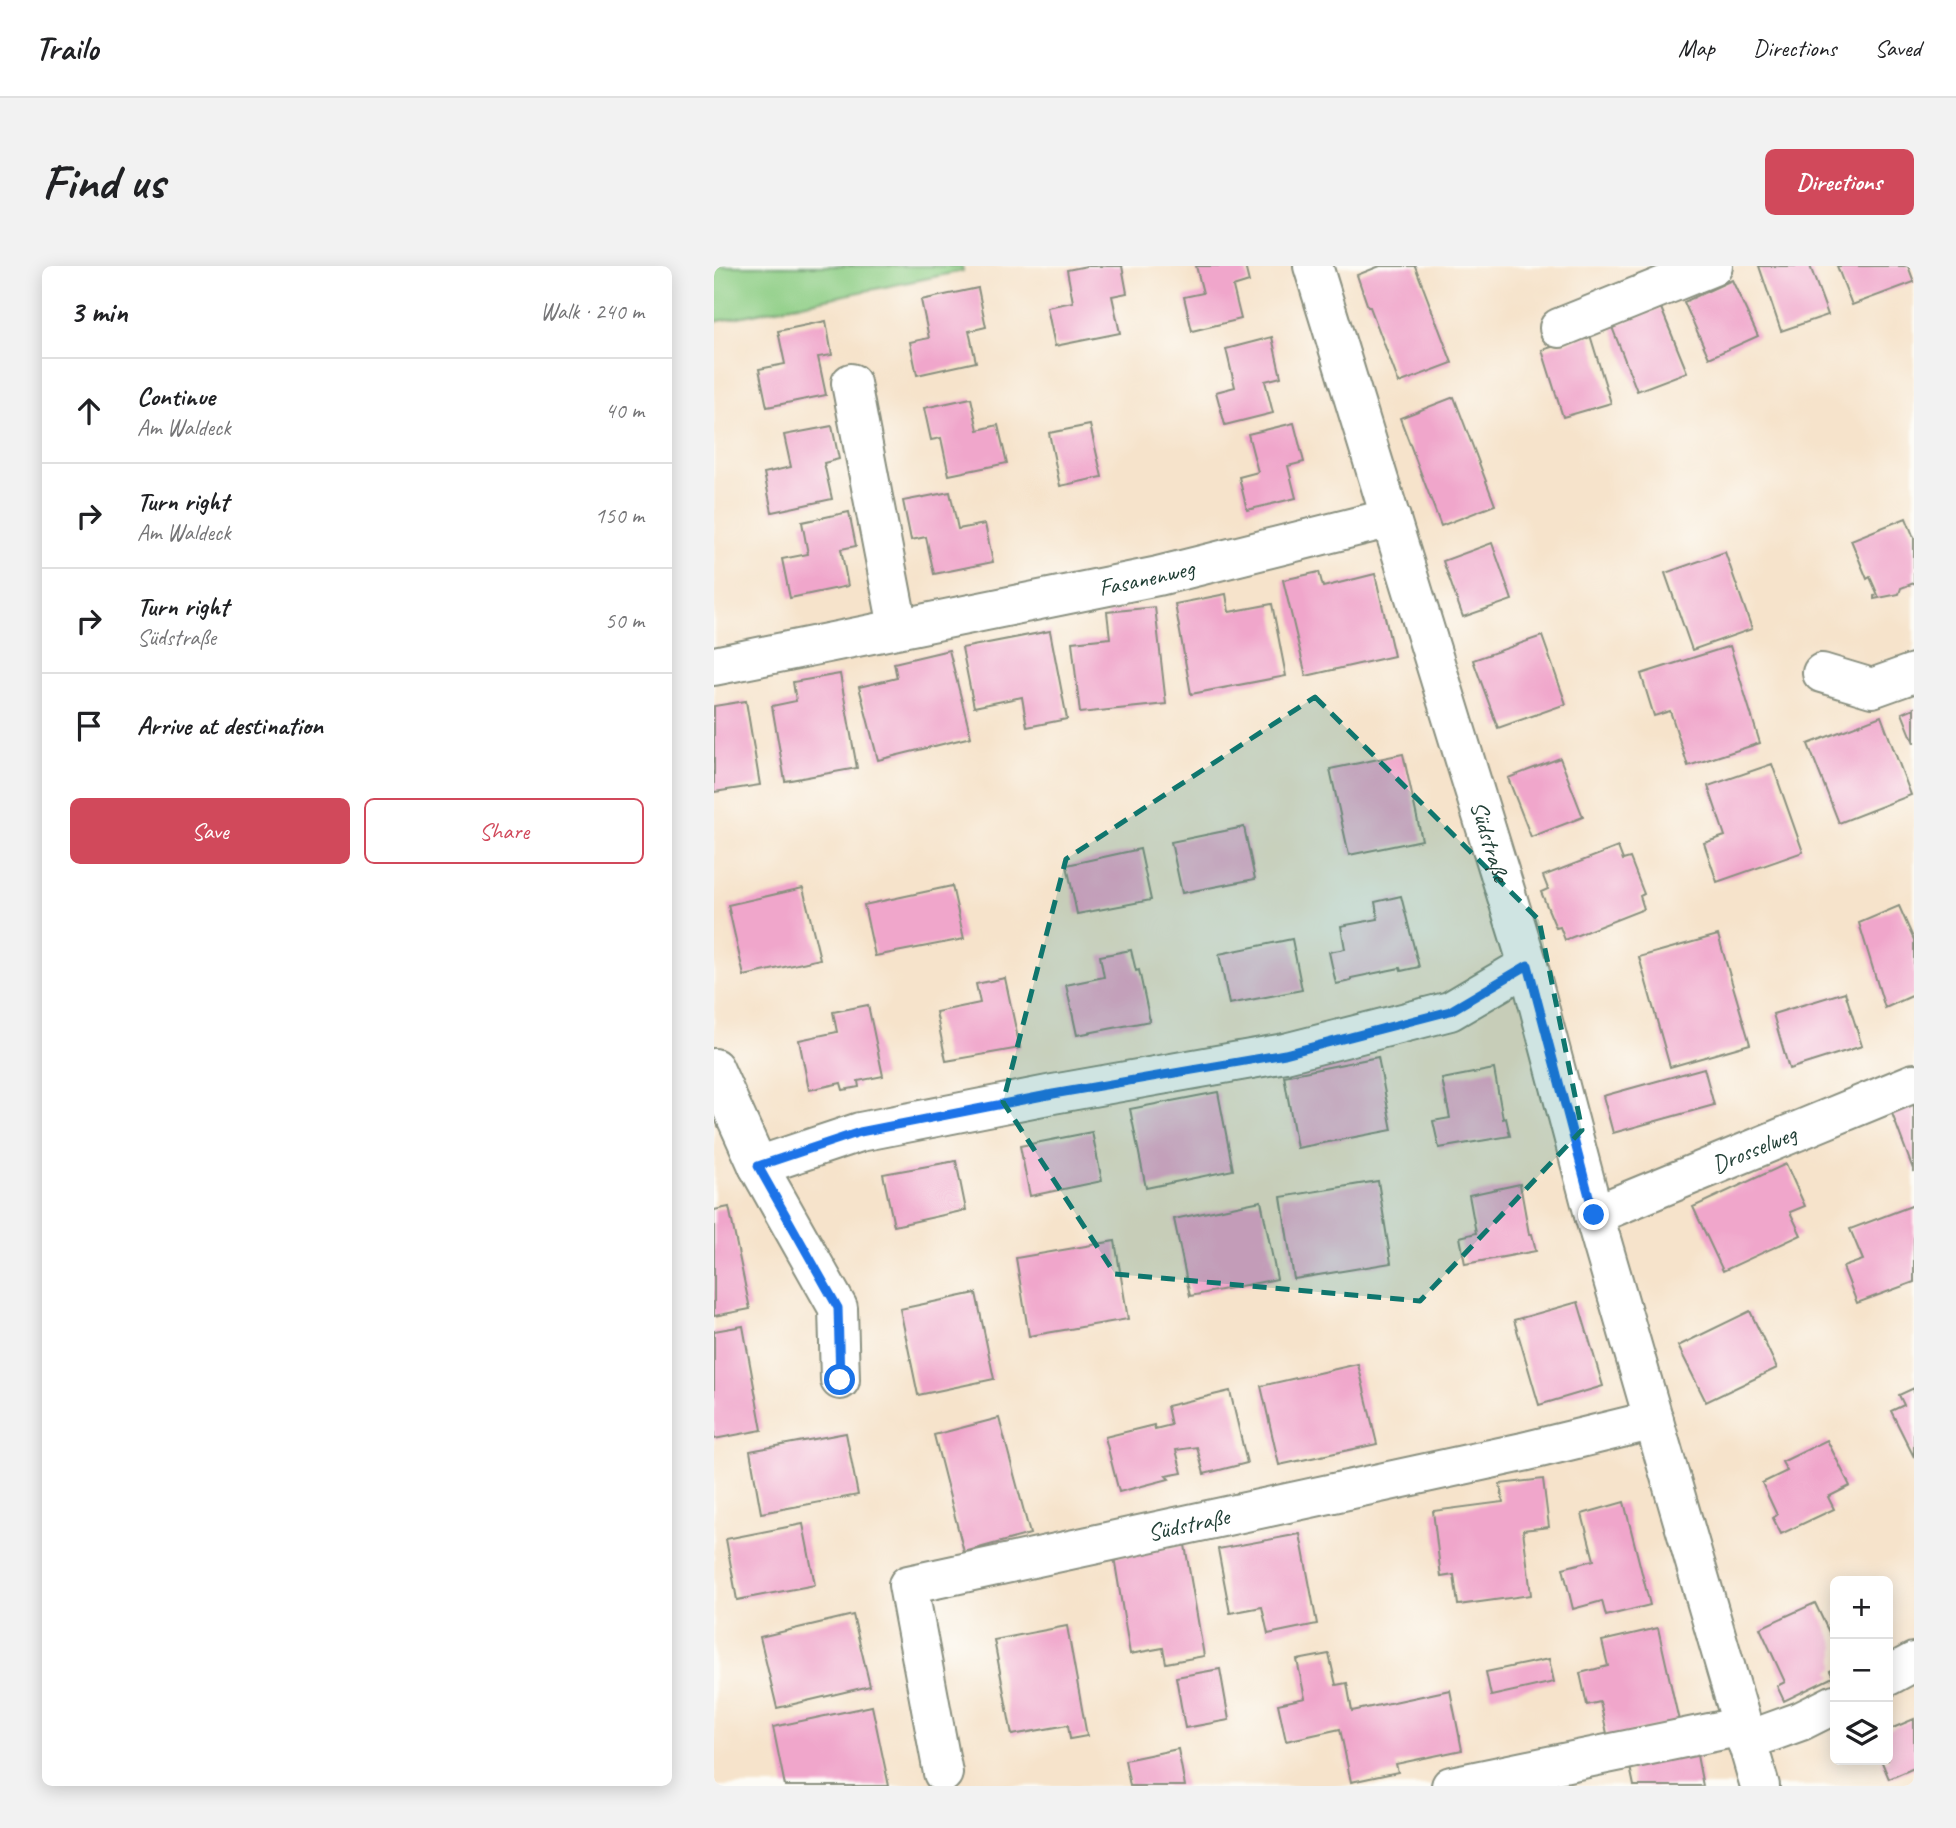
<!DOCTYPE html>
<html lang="en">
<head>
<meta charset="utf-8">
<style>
  :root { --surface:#fff; --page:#f2f2f2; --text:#202124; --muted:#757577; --line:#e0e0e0; --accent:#d1495b }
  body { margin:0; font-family:Caveat,sans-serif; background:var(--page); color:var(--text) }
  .controls { position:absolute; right:21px; bottom:21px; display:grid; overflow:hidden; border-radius:10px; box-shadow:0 4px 18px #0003 }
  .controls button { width:63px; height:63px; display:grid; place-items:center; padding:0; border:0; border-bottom:2px solid var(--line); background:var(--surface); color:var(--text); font:35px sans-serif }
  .stop { position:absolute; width:21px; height:21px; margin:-16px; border:5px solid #1a73e8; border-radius:50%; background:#fff }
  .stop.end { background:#1a73e8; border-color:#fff; box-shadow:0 2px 7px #0008 }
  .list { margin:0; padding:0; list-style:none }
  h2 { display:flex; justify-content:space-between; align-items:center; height:91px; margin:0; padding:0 28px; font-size:30px }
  h2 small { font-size:23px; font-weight:400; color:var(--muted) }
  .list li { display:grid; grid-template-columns:46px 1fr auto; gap:21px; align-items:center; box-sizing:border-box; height:105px; padding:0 28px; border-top:2px solid var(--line) }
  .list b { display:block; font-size:26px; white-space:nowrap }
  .list p { margin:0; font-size:23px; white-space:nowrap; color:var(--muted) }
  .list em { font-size:23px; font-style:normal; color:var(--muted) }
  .actions { display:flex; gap:14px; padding:21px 28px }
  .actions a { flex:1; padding:16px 0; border:2px solid var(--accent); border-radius:10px; text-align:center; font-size:24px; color:var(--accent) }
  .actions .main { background:var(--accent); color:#fff }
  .icon { flex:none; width:38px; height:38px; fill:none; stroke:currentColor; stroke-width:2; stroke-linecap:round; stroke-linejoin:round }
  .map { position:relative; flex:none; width:1200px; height:1520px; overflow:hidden; border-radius:10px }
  header { display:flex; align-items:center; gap:42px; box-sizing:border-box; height:98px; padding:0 35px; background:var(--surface); border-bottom:2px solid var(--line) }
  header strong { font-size:33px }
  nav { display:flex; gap:38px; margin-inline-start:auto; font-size:24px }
  .intro { display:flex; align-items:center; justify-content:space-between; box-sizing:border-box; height:168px; padding:0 42px }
  h1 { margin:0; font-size:49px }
  .button { padding:18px 32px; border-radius:10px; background:var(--accent); color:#fff; font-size:24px; font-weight:700 }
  main { display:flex; gap:42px; padding:0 42px }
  aside { flex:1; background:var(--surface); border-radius:10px; box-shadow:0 4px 18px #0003 }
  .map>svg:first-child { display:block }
  .green { fill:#8ece85; stroke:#56865c; stroke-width:2 }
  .building { fill:#f0a6cb }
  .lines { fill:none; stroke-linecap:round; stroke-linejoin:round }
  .minor-casing { stroke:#8a9080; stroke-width:42 }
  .minor { stroke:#fff; stroke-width:38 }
  .route { stroke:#1a73e8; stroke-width:9 }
  .marked { fill:#0f766e; fill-opacity:0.2; stroke:#0f766e; stroke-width:5; stroke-dasharray:14 9; stroke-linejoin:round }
  .labels { text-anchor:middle; stroke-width:5; stroke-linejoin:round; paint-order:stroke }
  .street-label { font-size:24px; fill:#1f3d34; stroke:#fdfcf7 }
</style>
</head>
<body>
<header>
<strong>Trailo</strong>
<nav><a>Map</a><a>Directions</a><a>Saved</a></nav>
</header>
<div class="intro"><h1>Find us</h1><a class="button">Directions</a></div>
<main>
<aside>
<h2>3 min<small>Walk · 240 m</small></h2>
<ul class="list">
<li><svg class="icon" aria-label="ahead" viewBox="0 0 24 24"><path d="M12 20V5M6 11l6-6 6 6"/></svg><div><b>Continue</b><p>Am Waldeck</p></div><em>40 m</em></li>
<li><svg class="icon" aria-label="right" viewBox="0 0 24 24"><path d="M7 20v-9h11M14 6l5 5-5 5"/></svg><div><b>Turn right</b><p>Am Waldeck</p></div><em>150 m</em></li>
<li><svg class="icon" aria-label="right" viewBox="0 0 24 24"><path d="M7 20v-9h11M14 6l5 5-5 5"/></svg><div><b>Turn right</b><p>Südstraße</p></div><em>50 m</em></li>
<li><svg class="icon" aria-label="arrive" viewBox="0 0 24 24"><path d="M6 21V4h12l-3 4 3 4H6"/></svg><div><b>Arrive at destination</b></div></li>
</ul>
<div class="actions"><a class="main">Save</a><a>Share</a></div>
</aside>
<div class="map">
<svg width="1200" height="1520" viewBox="0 0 1200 1520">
  <rect width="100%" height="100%" fill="#fdfcf7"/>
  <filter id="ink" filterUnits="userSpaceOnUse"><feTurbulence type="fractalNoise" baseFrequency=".0143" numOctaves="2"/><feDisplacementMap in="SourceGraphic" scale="14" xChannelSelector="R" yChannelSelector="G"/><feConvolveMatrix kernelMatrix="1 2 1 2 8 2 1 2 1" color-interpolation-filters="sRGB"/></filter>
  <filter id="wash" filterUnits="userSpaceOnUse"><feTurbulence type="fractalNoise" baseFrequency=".00686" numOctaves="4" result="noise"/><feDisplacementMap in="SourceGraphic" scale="28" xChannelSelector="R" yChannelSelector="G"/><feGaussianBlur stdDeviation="1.57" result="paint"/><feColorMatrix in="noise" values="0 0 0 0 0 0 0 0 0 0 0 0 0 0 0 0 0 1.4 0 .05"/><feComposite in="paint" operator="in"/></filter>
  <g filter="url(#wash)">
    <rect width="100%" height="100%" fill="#f6e3cb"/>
    <path class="green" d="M 0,0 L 248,0 L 249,5 L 0,56 Z"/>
    <g id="blocks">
      <path class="building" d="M 373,0 L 408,0 L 413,27 L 398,30 L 406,67 L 341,80 L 333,41 L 359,36 L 353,4 Z
        M 482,0 L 531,0 L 535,16 L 519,21 L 527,53 L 478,65 L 470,31 L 489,27 Z
        M 666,0 L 701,0 L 738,97 L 685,117 L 656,41 L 654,41 L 643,9 Z
        M 1045,0 L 1096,0 L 1114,49 L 1067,65 Z
        M 1123,0 L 1194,0 L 1200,16 L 1138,39 Z
        M 1018,14 L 1044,70 L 995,92 L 970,36 Z
        M 264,22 L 272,61 L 255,65 L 262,96 L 203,109 L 196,76 L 215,72 L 207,34 Z
        M 947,42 L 973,106 L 923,125 L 898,61 Z
        M 112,55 L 118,89 L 104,91 L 112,129 L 53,141 L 45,103 L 71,98 L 64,65 Z
        M 876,69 L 897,137 L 849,151 L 828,84 Z
        M 558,71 L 567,111 L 551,115 L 559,147 L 511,159 L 502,126 L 521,121 L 512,83 Z
        M 740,131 L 781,239 L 727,260 L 686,152 Z
        M 257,132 L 264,164 L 284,159 L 293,197 L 235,209 L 227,172 L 217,174 L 210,142 Z
        M 580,157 L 590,196 L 574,200 L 582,232 L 533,244 L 525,211 L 544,206 L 534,168 Z
        M 376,159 L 388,211 L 346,220 L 335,167 Z
        M 118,160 L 125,193 L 110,197 L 118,233 L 58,246 L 50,207 L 77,201 L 70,169 Z
        M 236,226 L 244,263 L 271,258 L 279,296 L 220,308 L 212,271 L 197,274 L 189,235 Z
        M 135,246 L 142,280 L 127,283 L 134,320 L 76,332 L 68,293 L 94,288 L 88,256 Z
        M 1192,252 L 1200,272 L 1200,317 L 1187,322 L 1185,328 L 1160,333 L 1160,330 L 1164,329 L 1156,311 L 1153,313 L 1137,274 Z
        M 778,277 L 798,334 L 749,351 L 729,295 Z
        M 1011,286 L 1038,363 L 978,384 L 951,307 Z
        M 605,306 L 609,321 L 661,308 L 680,390 L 592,410 L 569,314 Z
        M 512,328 L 515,346 L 558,338 L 572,410 L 477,428 L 461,338 Z
        M 441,341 L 452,438 L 366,447 L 358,376 L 396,372 L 393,346 Z
        M 336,365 L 353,453 L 313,461 L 308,431 L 260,441 L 248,382 Z
        M 828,370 L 852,438 L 784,462 L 759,394 Z
        M 1016,380 L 1046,477 L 974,500 L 956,445 L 940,450 L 927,408 Z
        M 235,384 L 257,471 L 164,494 L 145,421 L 183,412 L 180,397 Z
        M 126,408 L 143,502 L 71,515 L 58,440 L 82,435 L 79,416 Z
        M 32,435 L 46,519 L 0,526 L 0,440 Z
        M 1200,442 L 1200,477 L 1188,447 Z
        M 1167,450 L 1197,529 L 1125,557 L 1094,478 Z
        M 689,488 L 708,574 L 635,589 L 616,503 Z
        M 846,492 L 869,551 L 817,571 L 794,512 Z
        M 1058,498 L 1089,586 L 1003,616 L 990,577 L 1011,570 L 994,520 Z
        M 530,561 L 541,613 L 468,627 L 457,576 Z
        M 904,581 L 909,594 L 916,592 L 930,628 L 926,630 L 930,643 L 851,674 L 846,661 L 842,662 L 827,626 L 834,623 L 829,610 Z
        M 426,583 L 437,634 L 363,648 L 353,599 Z
        M 238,620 L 250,673 L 161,690 L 150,639 Z
        M 89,622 L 106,693 L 30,710 L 14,639 Z
        M 687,630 L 705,701 L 687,705 L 686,702 L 637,712 L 637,715 L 622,718 L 615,686 L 631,683 L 627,660 L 664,653 L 661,636 Z
        M 1185,640 L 1200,674 L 1200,729 L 1171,742 L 1145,657 Z
        M 1004,669 L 1036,778 L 956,801 L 925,691 Z
        M 578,673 L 588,724 L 515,738 L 505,688 Z
        M 417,684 L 422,705 L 425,704 L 436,755 L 363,769 L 352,719 L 390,711 L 386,690 Z
        M 291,712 L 306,782 L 232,795 L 222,746 L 266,737 L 262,718 Z
        M 1131,726 L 1148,780 L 1075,803 L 1059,748 Z
        M 154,739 L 169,810 L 144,815 L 145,821 L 129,824 L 127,817 L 95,824 L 85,774 L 123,766 L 119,746 Z
        M 664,791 L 678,864 L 583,882 L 570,810 Z
        M 990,802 L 1000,839 L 899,867 L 889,830 Z
        M 780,803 L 789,853 L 792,852 L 796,870 L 725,882 L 719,855 L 736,852 L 728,813 Z
        M 504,826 L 519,904 L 432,922 L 416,843 Z
        M 1200,833 L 1200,906 L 1176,842 Z
        M 378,866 L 388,915 L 316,930 L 306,880 Z
        M 242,895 L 252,944 L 180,960 L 169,908 Z
        M 1072,898 L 1091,940 L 1076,946 L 1087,969 L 1009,1005 L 979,941 Z
        M 664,915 L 677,997 L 580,1013 L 567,931 Z
        M 806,918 L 815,968 L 818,968 L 822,985 L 751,998 L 746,971 L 762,967 L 755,929 Z
        M 547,935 L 563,1013 L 476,1030 L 460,953 Z
        M 1200,939 L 1200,1016 L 1143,1037 L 1129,1001 L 1149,994 L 1136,963 Z
        M 15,941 L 36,1043 L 0,1050 L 0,944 Z
        M 401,975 L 414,1053 L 315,1070 L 302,992 Z
        M 262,1027 L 280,1113 L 204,1129 L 186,1043 Z
        M 864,1036 L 889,1120 L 825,1139 L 800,1054 Z
        M 1036,1045 L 1063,1102 L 992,1136 L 964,1080 Z
        M 29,1060 L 48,1164 L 0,1173 L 0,1065 Z
        M 644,1098 L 663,1178 L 565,1199 L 547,1120 Z
        M 1200,1122 L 1200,1191 L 1177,1145 L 1190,1139 L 1185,1129 Z
        M 516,1125 L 533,1197 L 490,1208 L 483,1181 L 462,1184 L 468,1207 L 452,1210 L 455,1213 L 405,1226 L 391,1171 L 440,1159 L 441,1163 L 457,1159 L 453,1140 Z
        M 285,1152 L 316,1268 L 250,1286 L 220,1169 Z
        M 132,1167 L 144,1229 L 47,1247 L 36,1185 Z
        M 1113,1174 L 1136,1220 L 1114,1231 L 1120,1243 L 1067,1268 L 1059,1252 L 1063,1249 L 1048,1217 L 1073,1205 L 1068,1196 Z
        M 829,1213 L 835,1261 L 809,1264 L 817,1329 L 744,1339 L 740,1309 L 727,1311 L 719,1245 L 789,1236 L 786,1218 Z
        M 910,1236 L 936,1339 L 892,1350 L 888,1335 L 859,1343 L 849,1302 L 880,1294 L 868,1248 Z
        M 89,1258 L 101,1319 L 23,1334 L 12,1273 Z
        M 586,1268 L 603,1358 L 554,1368 L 548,1341 L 516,1347 L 504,1283 Z
        M 471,1279 L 490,1390 L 452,1397 L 449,1382 L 416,1388 L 400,1291 Z
        M 1101,1337 L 1121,1379 L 1121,1402 L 1116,1405 L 1119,1411 L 1070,1435 L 1063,1420 L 1071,1416 L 1046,1362 Z
        M 139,1349 L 156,1420 L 63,1442 L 46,1371 Z
        M 353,1360 L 373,1470 L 356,1473 L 354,1459 L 298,1469 L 280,1374 Z
        M 944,1362 L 965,1455 L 894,1472 L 886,1436 L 873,1439 L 866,1407 L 894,1400 L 888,1375 Z
        M 615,1388 L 622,1419 L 633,1417 L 638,1445 L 736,1424 L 748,1484 L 682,1498 L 684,1506 L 637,1516 L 626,1463 L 572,1475 L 564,1438 L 591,1432 L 583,1394 Z
        M 835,1393 L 840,1416 L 777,1430 L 772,1406 Z
        M 506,1403 L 515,1454 L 471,1462 L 462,1411 Z
        M 158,1440 L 175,1520 L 71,1520 L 59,1461 Z
        M 1200,1453 L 1200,1502 L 1175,1513 L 1167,1494 L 1174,1494 L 1174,1464 Z
        M 464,1483 L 471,1520 L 416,1520 L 411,1494 Z
        M 982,1484 L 989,1520 L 920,1520 L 915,1496 Z"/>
    </g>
  </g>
  <g filter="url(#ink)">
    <use href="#blocks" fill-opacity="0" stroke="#8a9080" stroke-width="2"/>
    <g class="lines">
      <defs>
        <g id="minor">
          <path id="s1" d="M 599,0 L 814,699 L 880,949 L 1046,1520"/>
          <path d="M 845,62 L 999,0"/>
          <path d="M 137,117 L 184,361"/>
          <path id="s2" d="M 0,400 L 444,310 L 677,252"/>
          <path d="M 1108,407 L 1158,422 L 1200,407"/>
          <path d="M 0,802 L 44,900 L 146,866 L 339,828 L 571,787 L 736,745 L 814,699"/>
          <path d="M 44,900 L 124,1042 L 126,1114"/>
          <path id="s3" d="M 880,949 L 1200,817"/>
          <path d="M 1174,1410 L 1200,1396"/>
          <path d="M 1032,1475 L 1087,1455 L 1121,1438"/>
          <path id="s4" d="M 229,1507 L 194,1319 L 809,1186 L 940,1154"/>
          <path d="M 737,1520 L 1029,1460"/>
        </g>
      </defs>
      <use href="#minor" class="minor-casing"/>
      <use href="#minor" class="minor"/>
    </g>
  </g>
  <g class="lines" filter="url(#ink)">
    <path class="route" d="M 126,1114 L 124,1042 L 44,900 L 146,866 L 339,828 L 571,788 L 736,745 L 814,699 L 880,949"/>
  </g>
  <path class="marked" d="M 601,431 L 825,654 L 868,864 L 706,1035 L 401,1008 L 289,836 L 352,593 Z"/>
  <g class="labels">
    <g class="street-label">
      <text dy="8" stroke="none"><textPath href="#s2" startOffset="441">Fasanenweg</textPath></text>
      <text dy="8" stroke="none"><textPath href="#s1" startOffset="602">Südstraße</textPath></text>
      <text dy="8" stroke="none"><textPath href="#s3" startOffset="173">Drosselweg</textPath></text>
      <text dy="8" stroke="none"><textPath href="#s4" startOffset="478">Südstraße</textPath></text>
    </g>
  </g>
</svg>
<div class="controls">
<button>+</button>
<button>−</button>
<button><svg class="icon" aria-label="layers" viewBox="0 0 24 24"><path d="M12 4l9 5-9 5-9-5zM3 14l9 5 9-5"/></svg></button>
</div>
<div class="stop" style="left:126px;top:1114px"></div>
<div class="stop end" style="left:880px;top:949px"></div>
</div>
</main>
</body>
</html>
